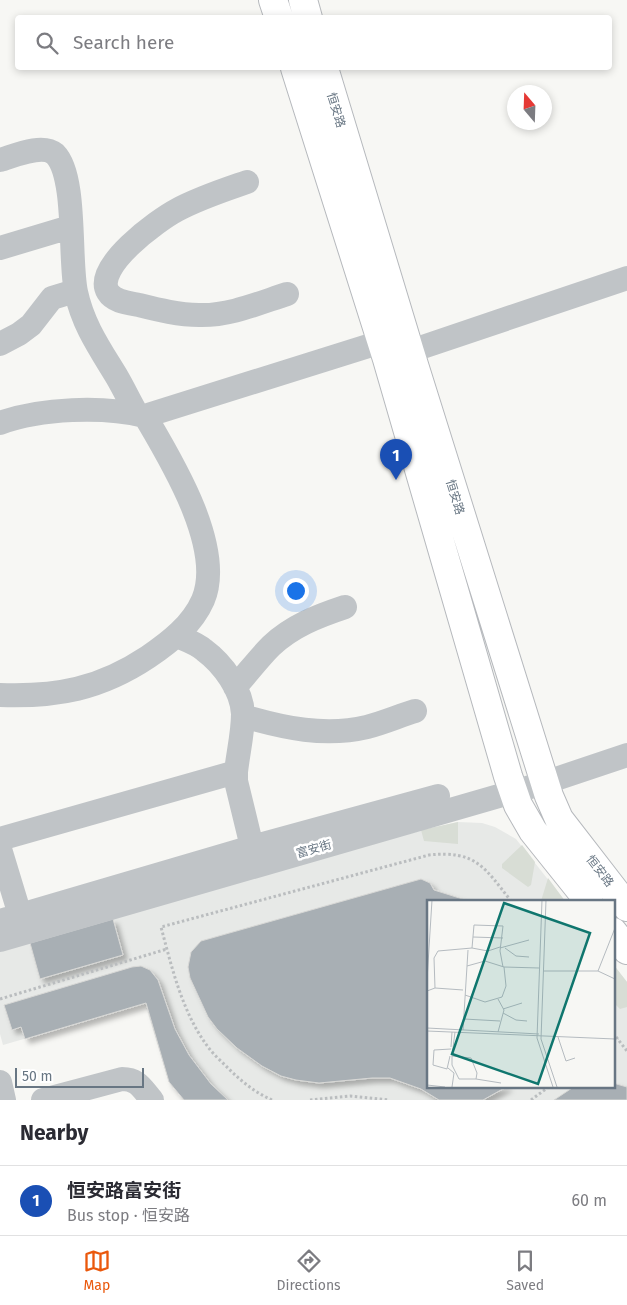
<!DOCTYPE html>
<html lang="en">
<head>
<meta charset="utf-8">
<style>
  :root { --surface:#fff; --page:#f2f2f3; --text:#2b2b33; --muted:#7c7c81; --line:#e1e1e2; --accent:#ea580c }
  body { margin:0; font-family:"Fira Sans","Noto Sans SC",sans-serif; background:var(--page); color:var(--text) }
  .compass { position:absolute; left:507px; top:85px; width:45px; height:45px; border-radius:50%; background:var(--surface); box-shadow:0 2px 8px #0003; rotate:341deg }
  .scale { position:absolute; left:15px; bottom:12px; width:129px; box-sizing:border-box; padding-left:5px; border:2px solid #687683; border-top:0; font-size:14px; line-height:18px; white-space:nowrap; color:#687683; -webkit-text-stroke:4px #fff; paint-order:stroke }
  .you { position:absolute; left:295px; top:590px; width:18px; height:18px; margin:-12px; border:4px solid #fff; border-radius:50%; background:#1a73e8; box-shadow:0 0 0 8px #1a73e833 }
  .badge { display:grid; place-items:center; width:32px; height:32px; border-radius:50%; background:var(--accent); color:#fff; font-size:16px; font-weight:700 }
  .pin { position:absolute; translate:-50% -41px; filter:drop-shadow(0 1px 2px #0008) }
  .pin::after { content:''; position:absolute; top:26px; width:18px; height:15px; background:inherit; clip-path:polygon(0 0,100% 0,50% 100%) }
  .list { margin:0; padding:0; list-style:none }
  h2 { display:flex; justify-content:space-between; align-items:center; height:65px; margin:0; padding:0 20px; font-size:21px }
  h2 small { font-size:16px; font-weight:400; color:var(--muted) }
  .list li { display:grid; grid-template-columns:32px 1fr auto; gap:15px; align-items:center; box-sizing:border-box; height:70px; padding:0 20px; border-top:1px solid var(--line) }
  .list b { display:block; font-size:19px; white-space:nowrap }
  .list p { margin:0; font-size:16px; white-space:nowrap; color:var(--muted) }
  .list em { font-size:16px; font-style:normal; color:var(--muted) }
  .icon { flex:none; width:28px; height:28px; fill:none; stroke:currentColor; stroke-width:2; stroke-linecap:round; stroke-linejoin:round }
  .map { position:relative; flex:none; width:627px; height:1100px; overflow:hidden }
  .search { position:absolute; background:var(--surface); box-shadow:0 2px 8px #0003; left:15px; right:15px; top:15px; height:55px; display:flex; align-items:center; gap:12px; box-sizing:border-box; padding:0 18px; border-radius:5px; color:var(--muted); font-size:19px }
  .sheet { height:135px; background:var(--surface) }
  nav { display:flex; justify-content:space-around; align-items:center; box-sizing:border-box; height:70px; border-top:1px solid var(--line); background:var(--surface); font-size:14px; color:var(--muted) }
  nav a { display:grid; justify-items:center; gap:2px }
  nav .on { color:var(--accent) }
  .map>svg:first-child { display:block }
  .built { fill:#e7e9e7 }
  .green { fill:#d8ddd5 }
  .building { fill:#a8afb4; stroke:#d8d8d6; filter:url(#shadow) }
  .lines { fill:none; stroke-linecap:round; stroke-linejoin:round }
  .major-casing { stroke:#b6b9bd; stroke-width:30 }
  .path { stroke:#babdbf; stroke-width:3; stroke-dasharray:2.5 2.5; stroke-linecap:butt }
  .minor { stroke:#c0c4c7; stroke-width:24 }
  .major { stroke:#fff; stroke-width:28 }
  .labels { text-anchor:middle; stroke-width:5; stroke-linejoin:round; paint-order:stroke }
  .street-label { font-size:12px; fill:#687683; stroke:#fff }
  .inset-road { fill:none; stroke:#b5bbc0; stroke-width:1 }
  .view { fill:#0f766e; fill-opacity:0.15; stroke:#0f766e; stroke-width:2.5 }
  .inset-edge { fill:none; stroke:#687683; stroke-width:2.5 }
</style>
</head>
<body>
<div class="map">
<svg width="627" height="1100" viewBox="0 0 627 1100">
  <defs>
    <filter id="shadow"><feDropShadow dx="4.5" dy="4.5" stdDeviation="2.5" flood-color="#0004"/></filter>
  </defs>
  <rect width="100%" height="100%" fill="#f7f7f4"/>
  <path class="built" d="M 458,822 L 482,823 L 495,827 L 516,839 L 565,901 L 428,901 L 428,1086 L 613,1086 L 613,964 L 627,982 L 627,1100 L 184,1100 L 169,1082 L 145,1004 L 3,1045 L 0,1034 L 0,947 L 271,867 Z"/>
  <path class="green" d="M 458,822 L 458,844 L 424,841 L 421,830 Z
    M 522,845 L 535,862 L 531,885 L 528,887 L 502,868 L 502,864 Z
    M 548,878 L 565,901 L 541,901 Z
    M 613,964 L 627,982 L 627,1007 L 620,1009 L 613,1002 Z"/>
  <path class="building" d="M 421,879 L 430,883 L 434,890 L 469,901 L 428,901 L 428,1086 L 508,1086 L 483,1100 L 439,1100 L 421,1089 L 390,1078 L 372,1078 L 319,1083 L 296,1080 L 281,1076 L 262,1066 L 237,1048 L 217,1029 L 208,1017 L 190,978 L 188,967 L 191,952 L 201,941 Z
    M 113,919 L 123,955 L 40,979 L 30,943 Z
    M 141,966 L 150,970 L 158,980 L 175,1029 L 189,1055 L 211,1084 L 228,1100 L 184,1100 L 169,1082 L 146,1003 L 25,1039 L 21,1027 L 12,1030 L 4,1005 L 132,967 Z
    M 613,1083 L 627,1087 L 627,1100 L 554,1100 L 575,1086 L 613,1086 Z"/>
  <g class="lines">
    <defs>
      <path id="major" d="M 273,0 L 279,18
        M 303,0 L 308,18
        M 295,68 L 387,359 L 508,776 L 518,805 L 533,831 L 589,901
        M 324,68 L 410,352 L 549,796 L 559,819 L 627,907
        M 613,932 L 627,950"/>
    </defs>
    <use href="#major" class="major-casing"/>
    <path class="path" d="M 0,999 L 167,949
      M 613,1033 L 627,1051
      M 613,1041 L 618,1038
      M 272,1100 C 256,1093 242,1082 229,1069 C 222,1062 214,1055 208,1047 C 182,1012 172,968 161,927 L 429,855 C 476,850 485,868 511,901
      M 310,1100 L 350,1096 L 389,1100
      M 531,1100 L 550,1086"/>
    <path class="minor" d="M 0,160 C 14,156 42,143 55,154 C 77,176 69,260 76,292 C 83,325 100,349 117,377 C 124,389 130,402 137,414
      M 247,182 C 224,190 199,198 177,210 C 158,220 93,267 108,292 C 114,302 129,303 139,305 C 159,310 179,315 199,315 C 229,316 259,303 287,294
      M 0,248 L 70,227
      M 0,344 L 19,334 L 31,325 L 52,298 L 75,291
      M 393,357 L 627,278
      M 0,423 C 41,408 103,406 145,416 L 381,342
      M 177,636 C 186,640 196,643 204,650 C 223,664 242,690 243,714 C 243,733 238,753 236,772 L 236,781 L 252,847
      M 235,687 C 247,674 258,659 271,646 C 292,626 318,616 345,607
      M 0,695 C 57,697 100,689 148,657 C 170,642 192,625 203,600 C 225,548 171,460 145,416
      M 243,716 C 284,728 325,737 367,727 C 383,723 399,716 415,711
      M 0,839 L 236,772
      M 0,849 L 20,915
      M 0,921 L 252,847 L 438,796
      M 0,940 L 544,783 L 627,755
      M 0,1082 L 4,1100
      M 43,1100 L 122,1079 C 139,1079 142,1089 152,1100"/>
    <use href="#major" class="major"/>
  </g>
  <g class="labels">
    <g class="street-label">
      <text transform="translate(336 110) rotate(73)" y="4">恒安路</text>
      <text transform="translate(455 497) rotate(73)" y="4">恒安路</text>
      <text transform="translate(314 849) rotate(-16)" y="4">富安街</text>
      <text transform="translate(600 871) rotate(52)" y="4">恒安路</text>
    </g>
  </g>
  <g transform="translate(427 900)">
    <rect width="188" height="188" fill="#f7f7f4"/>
    <path class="inset-road" d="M 115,0 L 110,138 L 126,187M 119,0 L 114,139 L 130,187M 46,37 L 76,38M 45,48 L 47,25 L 76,26 L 73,51 L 76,67M 73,48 L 102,40M 78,48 L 89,56 L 102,57M 40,66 L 58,61 L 77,67 L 112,68M 116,71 L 171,71 L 188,79M 171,71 L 188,28M 0,80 L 5,0M 8,88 L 36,90M 0,91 L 8,88 L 7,58 L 11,51 L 45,48 L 61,51 L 73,47M 38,95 L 58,102 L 75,97 L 79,86 L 77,67M 71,99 L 77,110 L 71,132M 76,109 L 95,103M 76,113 L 89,120 L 100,121M 37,119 L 73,121M 0,128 L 112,134M 36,130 L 41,50M 0,131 L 188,139M 131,137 L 139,161 L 148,158M 24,147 L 25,132M 23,156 L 20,169 L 6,165 L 7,150 L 24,149M 25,156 L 44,158 L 50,173 L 49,179 L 32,179 L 25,165 L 25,156 L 28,132M 21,168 L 27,173 L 25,187M 49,179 L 74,183M 0,185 L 18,187"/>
    <path class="view" d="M 77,3 L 163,33 L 111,184 L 25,154 Z"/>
    <rect width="188" height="188" class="inset-edge"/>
  </g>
</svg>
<svg class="compass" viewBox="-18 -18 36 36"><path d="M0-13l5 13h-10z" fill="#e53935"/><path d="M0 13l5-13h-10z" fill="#7c7c81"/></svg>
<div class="scale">50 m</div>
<div class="you"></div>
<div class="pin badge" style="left:396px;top:480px;background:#1a4fb4">1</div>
<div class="search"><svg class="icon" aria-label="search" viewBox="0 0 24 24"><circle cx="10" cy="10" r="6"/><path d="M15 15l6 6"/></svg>Search here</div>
</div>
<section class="sheet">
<h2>Nearby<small></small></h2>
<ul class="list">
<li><span class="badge" style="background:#1a4fb4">1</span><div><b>恒安路富安街</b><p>Bus stop · 恒安路</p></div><em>60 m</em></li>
</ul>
</section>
<nav>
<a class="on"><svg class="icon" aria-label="map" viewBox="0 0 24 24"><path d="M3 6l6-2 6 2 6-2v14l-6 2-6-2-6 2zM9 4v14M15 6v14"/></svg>Map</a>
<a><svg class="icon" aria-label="directions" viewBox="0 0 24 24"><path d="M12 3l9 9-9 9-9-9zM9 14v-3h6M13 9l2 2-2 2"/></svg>Directions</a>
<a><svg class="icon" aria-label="saved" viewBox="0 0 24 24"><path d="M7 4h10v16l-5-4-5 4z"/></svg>Saved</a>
</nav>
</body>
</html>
